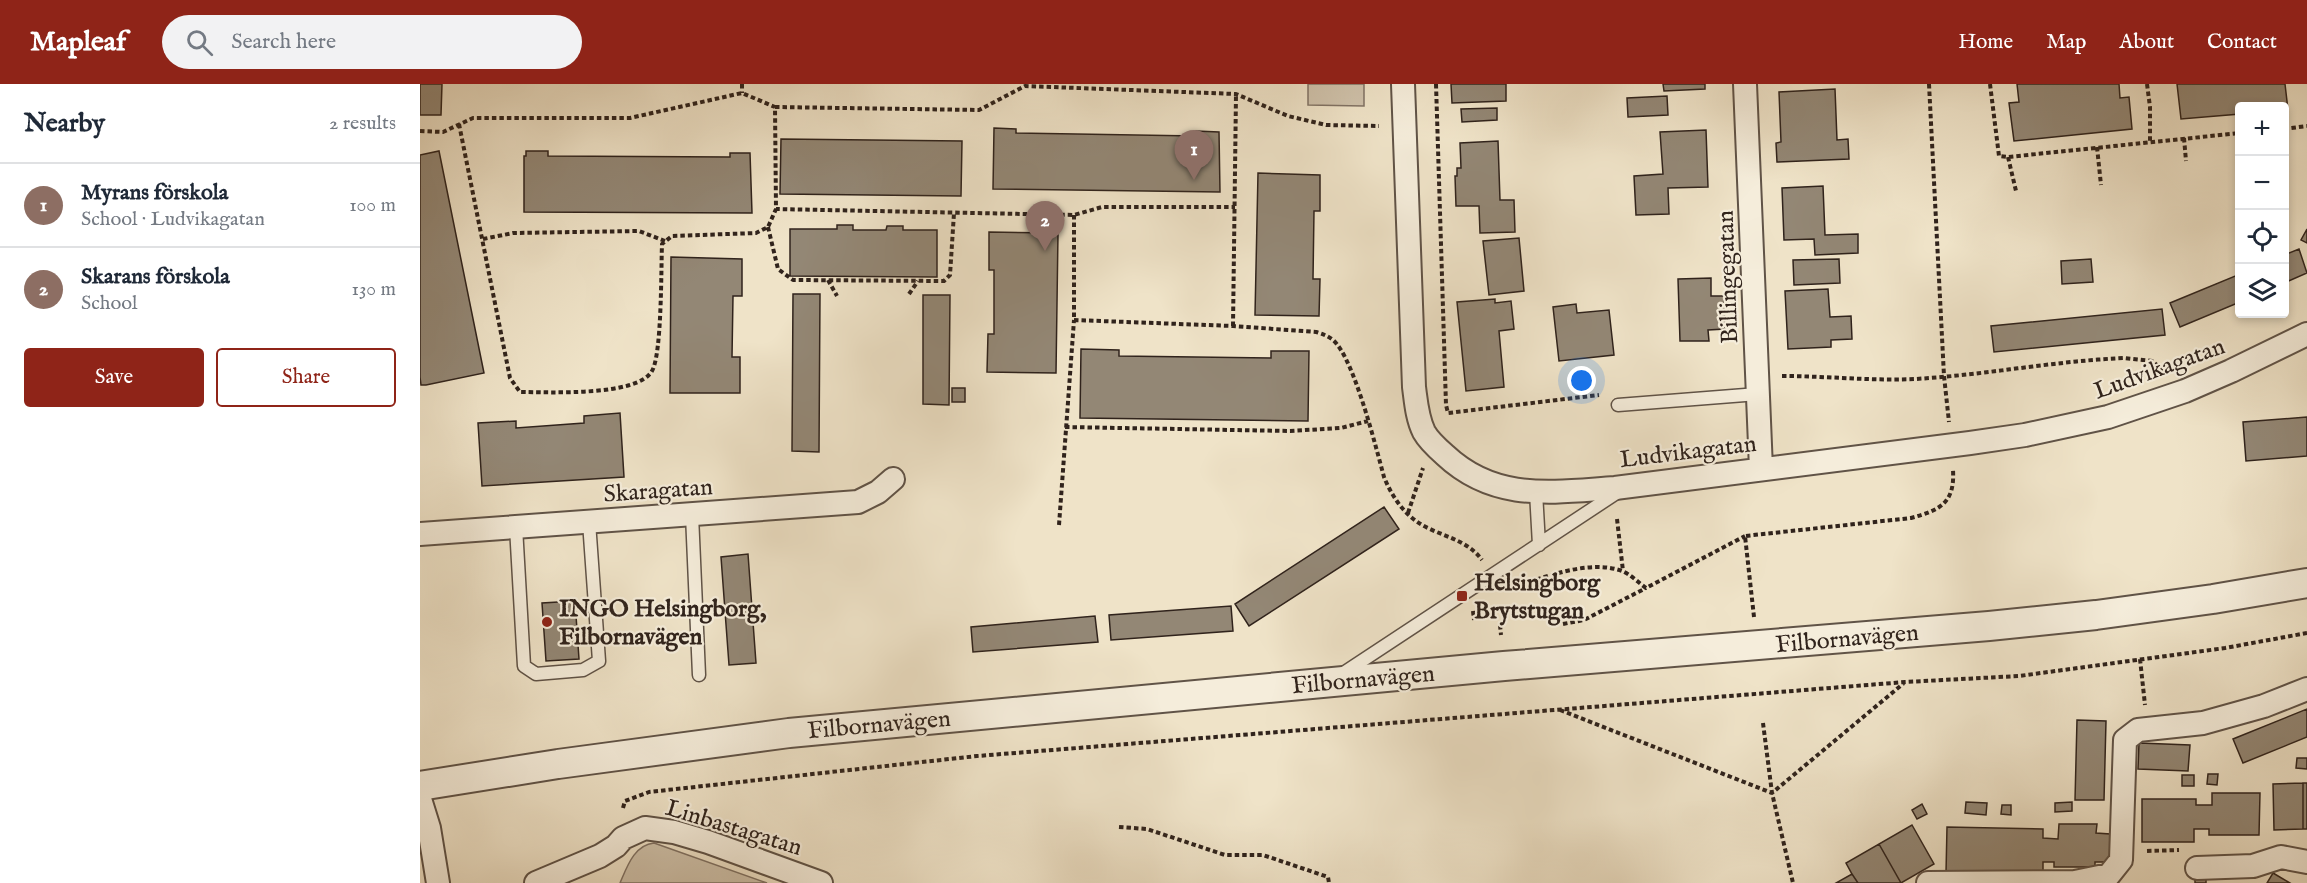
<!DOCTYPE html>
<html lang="en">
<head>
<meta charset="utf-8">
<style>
  :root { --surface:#fff; --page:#f2f2f3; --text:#1f2937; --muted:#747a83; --line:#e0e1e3; --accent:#8f2418 }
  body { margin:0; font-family:"IM FELL English",serif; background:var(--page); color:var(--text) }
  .controls { position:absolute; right:18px; top:18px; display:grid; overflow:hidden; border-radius:6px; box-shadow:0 3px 9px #0003 }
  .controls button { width:54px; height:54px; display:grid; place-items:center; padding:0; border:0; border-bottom:2px solid var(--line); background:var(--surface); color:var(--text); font:30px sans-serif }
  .you { position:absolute; left:1162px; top:297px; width:21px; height:21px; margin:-15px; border:4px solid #fff; border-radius:50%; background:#1a73e8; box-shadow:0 0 0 9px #1a73e833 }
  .badge { display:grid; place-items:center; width:39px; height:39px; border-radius:50%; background:var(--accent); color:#fff; font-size:20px; font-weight:700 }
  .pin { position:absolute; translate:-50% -50px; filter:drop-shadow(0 2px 3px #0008) }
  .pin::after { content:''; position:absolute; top:32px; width:21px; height:18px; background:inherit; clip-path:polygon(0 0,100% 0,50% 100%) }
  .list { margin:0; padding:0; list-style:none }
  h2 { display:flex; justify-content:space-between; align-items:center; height:78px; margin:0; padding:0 24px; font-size:26px }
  h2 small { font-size:20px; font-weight:400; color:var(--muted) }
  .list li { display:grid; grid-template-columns:39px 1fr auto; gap:18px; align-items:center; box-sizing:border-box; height:84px; padding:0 24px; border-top:2px solid var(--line) }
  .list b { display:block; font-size:22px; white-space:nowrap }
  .list p { margin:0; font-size:20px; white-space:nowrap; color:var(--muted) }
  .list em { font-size:20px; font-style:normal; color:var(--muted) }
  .actions { display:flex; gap:12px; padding:18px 24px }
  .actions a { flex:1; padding:14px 0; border:2px solid var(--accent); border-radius:6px; text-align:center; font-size:21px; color:var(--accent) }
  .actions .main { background:var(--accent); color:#fff }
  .icon { flex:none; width:33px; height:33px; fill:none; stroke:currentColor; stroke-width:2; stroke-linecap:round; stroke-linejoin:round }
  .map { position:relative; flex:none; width:1887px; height:799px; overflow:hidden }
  header { display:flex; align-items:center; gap:36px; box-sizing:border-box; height:84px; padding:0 30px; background:var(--accent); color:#fff }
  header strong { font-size:28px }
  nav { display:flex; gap:33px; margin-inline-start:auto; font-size:21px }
  .search { width:420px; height:54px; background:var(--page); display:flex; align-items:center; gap:15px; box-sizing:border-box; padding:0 21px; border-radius:33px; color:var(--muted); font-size:22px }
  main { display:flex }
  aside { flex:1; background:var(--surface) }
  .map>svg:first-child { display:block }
  .green { fill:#cfc2ab; stroke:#807264; stroke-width:1.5 }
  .building { fill:#938775; stroke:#30231c; stroke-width:1.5 }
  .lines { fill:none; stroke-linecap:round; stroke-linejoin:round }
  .service-casing { stroke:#605347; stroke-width:15 }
  .minor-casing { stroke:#605347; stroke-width:26 }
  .tertiary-casing { stroke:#605347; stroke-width:32 }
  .path { stroke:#30231c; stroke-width:4; stroke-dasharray:4.5 3; stroke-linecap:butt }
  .service { stroke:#f5eddb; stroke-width:12 }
  .minor { stroke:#f5eddb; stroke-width:22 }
  .tertiary { stroke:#f5eddb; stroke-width:28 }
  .poi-dot { fill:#8f2418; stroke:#f5eddb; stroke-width:2 }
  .labels { text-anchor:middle; stroke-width:4.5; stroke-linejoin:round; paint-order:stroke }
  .street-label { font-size:24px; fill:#30231c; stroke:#f5eddb }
  .poi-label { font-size:24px; font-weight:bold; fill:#30231c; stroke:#f5eddb; text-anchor:start }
</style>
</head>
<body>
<header>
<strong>Mapleaf</strong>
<div class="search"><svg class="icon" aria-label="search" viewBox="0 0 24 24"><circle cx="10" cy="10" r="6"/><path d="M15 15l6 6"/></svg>Search here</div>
<nav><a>Home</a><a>Map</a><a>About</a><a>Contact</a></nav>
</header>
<main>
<aside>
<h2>Nearby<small>2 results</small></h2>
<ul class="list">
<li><span class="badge" style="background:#8d6e63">1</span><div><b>Myrans förskola</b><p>School · Ludvikagatan</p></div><em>100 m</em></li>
<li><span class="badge" style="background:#8d6e63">2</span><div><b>Skarans förskola</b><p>School</p></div><em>130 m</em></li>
</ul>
<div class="actions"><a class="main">Save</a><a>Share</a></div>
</aside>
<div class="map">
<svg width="1887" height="799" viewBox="0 0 1887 799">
  <rect width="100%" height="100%" fill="#efe3c8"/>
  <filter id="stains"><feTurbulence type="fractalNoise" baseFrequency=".00333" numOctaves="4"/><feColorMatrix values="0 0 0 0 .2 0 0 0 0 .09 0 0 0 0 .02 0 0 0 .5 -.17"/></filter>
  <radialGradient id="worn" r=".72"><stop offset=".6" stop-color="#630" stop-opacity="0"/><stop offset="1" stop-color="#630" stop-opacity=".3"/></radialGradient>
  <path class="green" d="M 888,0 L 944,0 L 944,22 L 888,21 Z
    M 234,759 L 347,799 L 200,799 C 207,783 214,761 234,759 Z"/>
  <path class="building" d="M 0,0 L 22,0 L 21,31 L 0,31 Z
    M 1031,0 L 1086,0 L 1086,17 L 1032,19 Z
    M 1243,0 L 1285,0 L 1285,5 L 1244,7 Z
    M 1597,0 L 1699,0 L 1700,14 L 1709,13 L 1712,45 L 1594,57 L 1589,19 L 1599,18 Z
    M 1757,0 L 1865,0 L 1868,26 L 1864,26 L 1864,22 L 1820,22 L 1820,30 L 1761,35 Z
    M 1415,5 L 1417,56 L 1428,55 L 1429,75 L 1357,78 L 1356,59 L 1361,58 L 1359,8 Z
    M 1247,12 L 1248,31 L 1208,33 L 1207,14 Z
    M 1077,24 L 1077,36 L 1042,38 L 1041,25 Z
    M 574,44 L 596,45 L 596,49 L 776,52 L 776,47 L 799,48 L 800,108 L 573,105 Z
    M 1286,46 L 1288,103 L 1248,104 L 1249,130 L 1216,131 L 1214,92 L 1243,90 L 1240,48 Z
    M 361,55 L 542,57 L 541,112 L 360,110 Z
    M 1078,57 L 1080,116 L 1094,116 L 1095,148 L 1060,149 L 1059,122 L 1036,122 L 1035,92 L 1037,92 L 1037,84 L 1041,84 L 1040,59 Z
    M 19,67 L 64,289 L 6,301 L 1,301 L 0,293 L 0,71 Z
    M 106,67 L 128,67 L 128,72 L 310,73 L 310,69 L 330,69 L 332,129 L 104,128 L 104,72 L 106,72 Z
    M 838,89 L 900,91 L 900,127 L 894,127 L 893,195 L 900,195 L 899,232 L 835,231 Z
    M 1403,102 L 1405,151 L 1438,150 L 1438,169 L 1395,171 L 1394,155 L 1364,156 L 1362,104 Z
    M 417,141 L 433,141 L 433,146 L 466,146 L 467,142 L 483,142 L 483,146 L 517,146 L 517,193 L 370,192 L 370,145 L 417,145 Z
    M 1887,145 L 1887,159 L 1881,156 Z
    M 569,148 L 638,149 L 636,289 L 567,288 L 568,250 L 574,250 L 574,186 L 569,186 Z
    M 1099,154 L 1104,207 L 1069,211 L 1063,157 Z
    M 1879,165 L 1887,189 L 1864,199 L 1864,171 Z
    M 251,173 L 322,175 L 322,212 L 313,212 L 312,273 L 320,273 L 320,309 L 250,309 Z
    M 1419,175 L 1420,199 L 1374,201 L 1373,176 Z
    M 1671,175 L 1673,198 L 1642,200 L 1641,177 Z
    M 1820,190 L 1820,218 L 1760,243 L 1750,219 Z
    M 1291,194 L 1291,212 L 1304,212 L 1305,245 L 1288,246 L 1289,257 L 1260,257 L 1258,195 Z
    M 1408,205 L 1410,233 L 1431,232 L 1432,255 L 1411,256 L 1411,263 L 1368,265 L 1365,207 Z
    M 373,210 L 400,210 L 399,368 L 372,367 Z
    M 503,211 L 530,211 L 529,321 L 503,320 Z
    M 1075,215 L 1075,219 L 1091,217 L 1094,245 L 1079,247 L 1084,303 L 1046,307 L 1037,218 Z
    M 1156,220 L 1157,229 L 1189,226 L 1194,271 L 1139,277 L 1133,223 Z
    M 1742,225 L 1745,251 L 1574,268 L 1571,242 Z
    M 661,265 L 699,266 L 699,272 L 851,274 L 851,267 L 889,267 L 888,337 L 660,334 Z
    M 532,304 L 545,304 L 545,318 L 532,318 Z
    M 200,329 L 204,393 L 62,402 L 58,339 L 96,337 L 96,344 L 164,339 L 164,332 Z
    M 1887,333 L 1887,372 L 1826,377 L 1823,338 Z
    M 964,423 L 979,445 L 829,542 L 815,520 Z
    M 328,470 L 336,579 L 309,581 L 301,473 Z
    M 155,517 L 159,575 L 126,577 L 122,519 Z
    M 811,522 L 813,547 L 691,556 L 689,531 Z
    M 675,532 L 678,558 L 553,568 L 551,543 Z
    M 1887,625 L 1887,653 L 1823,679 L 1813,655 Z
    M 1657,636 L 1686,637 L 1684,716 L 1655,716 Z
    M 1719,659 L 1770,661 L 1768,687 L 1718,685 Z
    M 1877,674 L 1887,674 L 1887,685 L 1876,684 Z
    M 1788,690 L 1798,690 L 1797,701 L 1787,700 Z
    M 1762,691 L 1774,691 L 1774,702 L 1762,702 Z
    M 1883,699 L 1887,699 L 1887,745 L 1883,745 Z
    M 1883,699 L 1883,745 L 1854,746 L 1853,700 Z
    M 1792,709 L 1840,709 L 1839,751 L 1789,751 L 1789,745 L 1774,745 L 1774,758 L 1722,758 L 1722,715 L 1776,715 L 1776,721 L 1792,721 Z
    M 1546,718 L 1567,719 L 1566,731 L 1545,729 Z
    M 1652,718 L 1652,727 L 1635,728 L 1635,719 Z
    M 1502,720 L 1507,730 L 1497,735 L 1492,726 Z
    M 1582,721 L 1591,721 L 1591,731 L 1581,730 Z
    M 1639,740 L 1677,740 L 1676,749 L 1690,750 L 1690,778 L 1675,778 L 1675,783 L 1634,783 L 1634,778 L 1623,778 L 1623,791 L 1526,789 L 1527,743 L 1623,745 L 1623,754 L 1638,755 Z
    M 1492,741 L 1514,780 L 1481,799 L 1459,760 Z
    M 1459,760 L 1481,799 L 1438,799 L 1432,790 L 1426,779 Z
    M 1853,789 L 1870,799 L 1847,799 Z
    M 1432,790 L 1438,799 L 1416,799 Z
    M 1775,792 L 1786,792 L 1786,799 L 1775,799 Z"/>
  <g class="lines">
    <defs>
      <path id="service" d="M 1198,321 L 1338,310
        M 1116,408 L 1119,461
        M 272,431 L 279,591
        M 96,443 L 104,582 L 116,590 L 163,586 L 179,577 L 169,438
        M 922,590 L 1198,408"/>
      <path id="minor" d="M 983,0 L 994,303 C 996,318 997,334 1004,348 C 1009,357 1017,364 1025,371 C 1075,418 1132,408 1195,404 L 1550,359 L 1605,351 L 1688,333 L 1765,307 L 1811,287 L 1887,250
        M 1325,0 L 1341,385
        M 0,450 L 438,418 L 458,408 L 473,395
        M 0,715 L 9,744 L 18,799
        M 1777,784 L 1833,782 L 1861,773 L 1887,778
        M 116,799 L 180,772 L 196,762 L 203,754 L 225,744 L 254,748 L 288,758 L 401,799
        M 1508,799 L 1655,798 L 1689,791 L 1701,776 L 1705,656 L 1718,646 L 1783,639 L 1844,622 L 1887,605"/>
      <path id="tertiary" d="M 0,702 L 138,680 L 369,649 L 1084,582 L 1569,542 L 1676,531 L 1793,515 L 1887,499"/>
    </defs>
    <use href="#service" class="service-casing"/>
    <use href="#minor" class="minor-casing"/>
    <use href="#tertiary" class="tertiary-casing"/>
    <path class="path" d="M 322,0 L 322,9
      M 1016,0 L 1026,321 L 1028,329 L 1179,311
      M 1509,0 L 1524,292 L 1529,338
      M 1570,0 L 1579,72 L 1588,73 L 1820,49
      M 1727,0 L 1730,23 L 1730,57
      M 355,23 L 559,26 L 605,2 L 816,10 L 868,32 L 906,41 L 959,42
      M 39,40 L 90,294 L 100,308 C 127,308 217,313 232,287 C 242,270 241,184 242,160 L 252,152 L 336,149 L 348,143 L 356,125
      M 1864,45 L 1887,42
      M 0,47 L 23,48 L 53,34 L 210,34 L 322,9 L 355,23 L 356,125 L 654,131 L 682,123 L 815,123
      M 1764,54 L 1766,77
      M 1677,63 L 1681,101
      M 1588,73 L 1596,107
      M 654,131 L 654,236 L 813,242 L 896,248 C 903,250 908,252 913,256 C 934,274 956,364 964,393 C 973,415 987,435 1010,445 C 1029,454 1049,458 1062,476
      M 348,143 L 358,185 L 373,196 L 524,197 L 530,191 L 534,129
      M 63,155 L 93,149 L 219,147 L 245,157
      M 408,196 L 417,212
      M 489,210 L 498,197
      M 813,242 L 816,10
      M 1362,292 C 1406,292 1450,297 1495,295 C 1565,291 1634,277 1704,274 L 1732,277 L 1745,288
      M 645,343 L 870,347 L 921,344 L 948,337
      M 988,429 L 1003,384
      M 1197,435 L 1203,487
      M 639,441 L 654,236
      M 1095,502 C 1127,493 1169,475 1202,487 C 1210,490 1219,499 1226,504 L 1325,452
      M 1053,527 L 1054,536
      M 1334,533 L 1325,452 L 1491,434 C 1520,426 1535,419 1533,386
      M 1143,540 L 1164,536 L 1226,504
      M 1080,541 L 1081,551
      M 1720,575 L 1725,621
      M 1140,626 L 1352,709 L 1484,599
      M 1343,639 L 1352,709 L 1373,799
      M 203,724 L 205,717 L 229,708 L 557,672 L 1485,598 L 1599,592 L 1805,564 L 1887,549
      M 699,743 L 727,745 L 805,771 L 843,771 L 908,793 L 909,799
      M 1727,767 L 1759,766"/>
    <use href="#service" class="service"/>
    <use href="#minor" class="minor"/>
    <use href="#tertiary" class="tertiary"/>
  </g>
  <g class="poi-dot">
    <rect x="1036" y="506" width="12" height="12" rx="3"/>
    <circle cx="127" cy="538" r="6"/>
  </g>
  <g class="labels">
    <g class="street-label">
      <text transform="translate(1307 193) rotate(-92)" y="8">Billingegatan</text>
      <text transform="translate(1739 284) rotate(-20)" y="8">Ludvikagatan</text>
      <text transform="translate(1268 367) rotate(-7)" y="8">Ludvikagatan</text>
      <text transform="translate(238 406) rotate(-4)" y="8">Skaragatan</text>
      <text transform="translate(1427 554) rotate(-5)" y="8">Filbornavägen</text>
      <text transform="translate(943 595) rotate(-5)" y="8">Filbornavägen</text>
      <text transform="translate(459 640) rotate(-5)" y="8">Filbornavägen</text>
      <text transform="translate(314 743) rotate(17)" y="8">Linbastagatan</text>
    </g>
    <g class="poi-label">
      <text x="1054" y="506">Helsingborg<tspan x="1054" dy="28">Brytstugan</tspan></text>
      <text x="139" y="532">INGO Helsingborg,<tspan x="139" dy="28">Filbornavägen</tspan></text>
    </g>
  </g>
  <rect width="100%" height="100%" filter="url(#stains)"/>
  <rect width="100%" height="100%" fill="url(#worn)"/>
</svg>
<div class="controls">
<button>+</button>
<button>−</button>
<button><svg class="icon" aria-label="locate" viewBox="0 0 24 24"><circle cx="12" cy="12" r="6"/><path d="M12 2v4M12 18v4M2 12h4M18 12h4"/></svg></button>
<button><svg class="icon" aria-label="layers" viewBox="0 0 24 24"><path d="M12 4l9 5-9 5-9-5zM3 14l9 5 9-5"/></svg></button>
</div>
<div class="you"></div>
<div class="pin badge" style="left:774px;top:96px;background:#8d6e63">1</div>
<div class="pin badge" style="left:625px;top:167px;background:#8d6e63">2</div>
</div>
</main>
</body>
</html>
